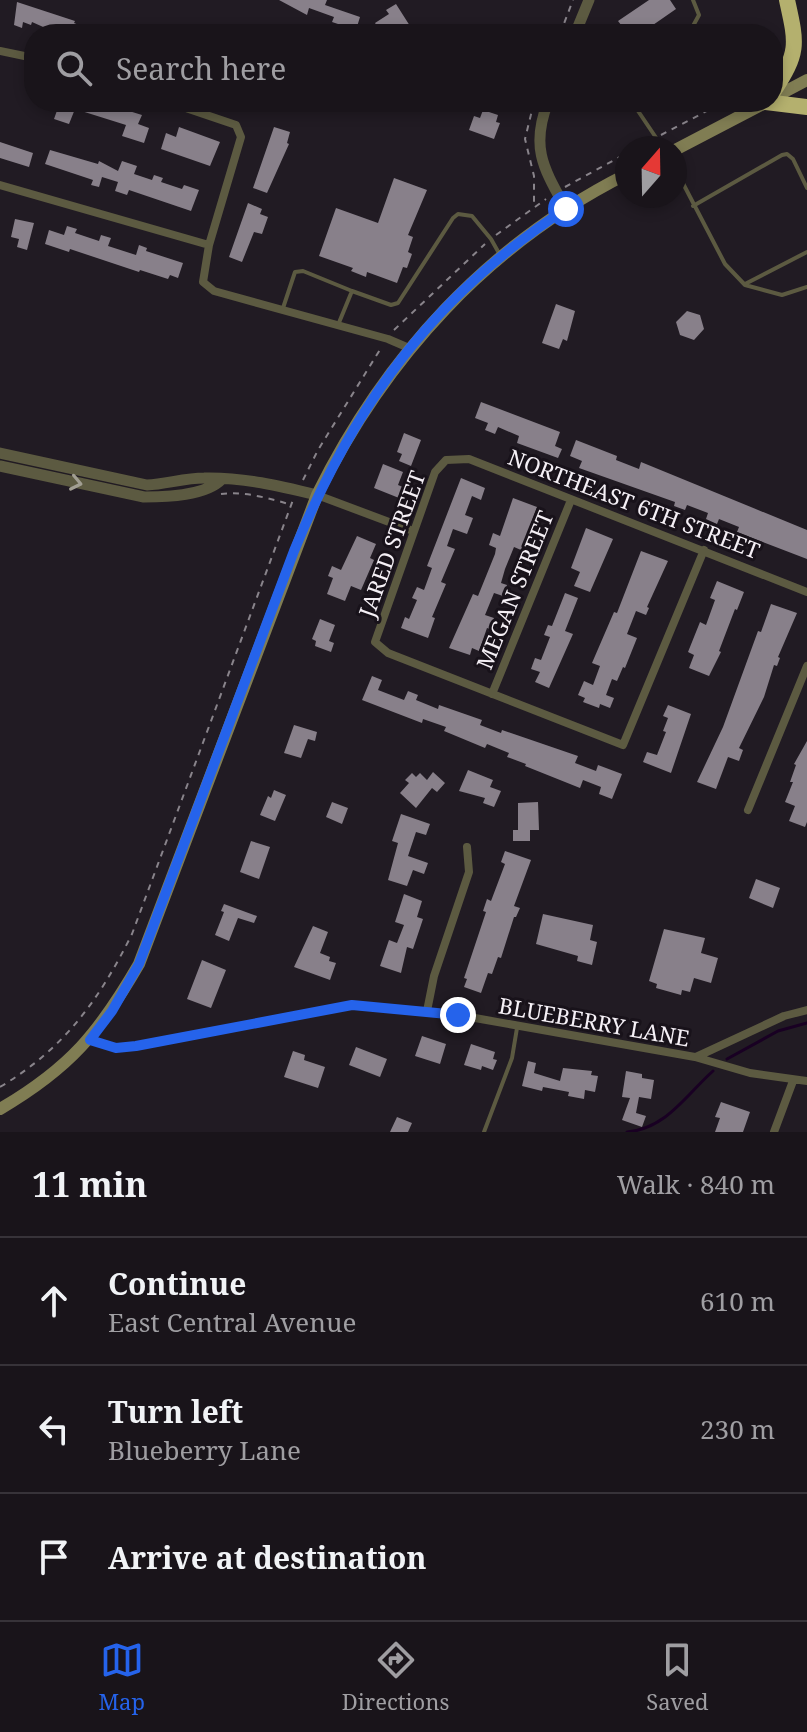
<!DOCTYPE html>
<html lang="en">
<head>
<meta charset="utf-8">
<style>
  :root { --surface:#19141a; --page:#262127; --text:#f1f3f6; --muted:#9f9ea2; --line:#373339; --accent:#2563eb }
  body { margin:0; font-family:"Noto Serif",serif; background:var(--page); color:var(--text) }
  .compass { position:absolute; left:615px; top:136px; width:72px; height:72px; border-radius:50%; background:var(--surface); box-shadow:0 4px 12px #0003; rotate:20deg }
  .stop { position:absolute; width:24px; height:24px; margin:-18px; border:6px solid #2563eb; border-radius:50%; background:#fff }
  .stop.end { background:#2563eb; border-color:#fff; box-shadow:0 2px 8px #0008 }
  .list { margin:0; padding:0; list-style:none }
  h2 { display:flex; justify-content:space-between; align-items:center; height:104px; margin:0; padding:0 32px; font-size:34px }
  h2 small { font-size:26px; font-weight:400; color:var(--muted) }
  .list li { display:grid; grid-template-columns:52px 1fr auto; gap:24px; align-items:center; box-sizing:border-box; height:128px; padding:0 32px; border-top:2px solid var(--line) }
  .list b { display:block; font-size:30px; white-space:nowrap }
  .list p { margin:0; font-size:26px; white-space:nowrap; color:var(--muted) }
  .list em { font-size:26px; font-style:normal; color:var(--muted) }
  .icon { flex:none; width:44px; height:44px; fill:none; stroke:currentColor; stroke-width:2; stroke-linecap:round; stroke-linejoin:round }
  .map { position:relative; flex:none; width:807px; height:1132px; overflow:hidden }
  .search { position:absolute; background:var(--surface); box-shadow:0 4px 12px #0003; left:24px; right:24px; top:24px; height:88px; display:flex; align-items:center; gap:20px; box-sizing:border-box; padding:0 28px; border-radius:32px; color:var(--muted); font-size:30px }
  .sheet { height:488px; background:var(--surface) }
  nav { display:flex; justify-content:space-around; align-items:center; box-sizing:border-box; height:112px; border-top:2px solid var(--line); background:var(--surface); font-size:22px; color:var(--muted) }
  nav a { display:grid; justify-items:center; gap:4px }
  nav .on { color:var(--accent) }
  .map>svg:first-child { display:block }
  .lines { fill:none; stroke-linecap:round; stroke-linejoin:round }
  .stream { stroke:#190023; stroke-width:3 }
  .building { fill:#88808a }
  .path { stroke:#89848b; stroke-width:2; stroke-dasharray:6 6; stroke-linecap:butt }
  .service { stroke:#5c5a41; stroke-width:4 }
  .minor { stroke:#5c5a41; stroke-width:8 }
  .tertiary { stroke:#5c5a41; stroke-width:11 }
  .secondary { stroke:#807d53; stroke-width:12 }
  .motorway { stroke:#b4b06e; stroke-width:16 }
  .oneway { stroke:#a19e92 }
  .route { stroke:#2563eb; stroke-width:10 }
  .labels { text-anchor:middle; stroke-width:6; stroke-linejoin:round; paint-order:stroke }
  .street-label { font-size:22px; fill:#f5f0f6; stroke:#18121a }
</style>
</head>
<body>
<div class="map">
<svg width="807" height="1132" viewBox="0 0 807 1132">
  <rect width="100%" height="100%" fill="#211b23"/>
  <g class="lines">
    <path class="stream" d="M 727,1059 L 778,1031 L 807,1023
      M 627,1132 C 666,1129 686,1095 713,1071"/>
  </g>
  <path class="building" d="M 279,0 L 327,0 L 325,5 L 360,17 L 356,30 L 332,22 L 334,17 L 309,8 L 307,15 Z
    M 649,0 L 670,0 L 676,9 L 640,34 L 628,34 L 618,21 Z
    M 17,2 L 75,21 L 74,23 L 100,34 L 59,34 L 32,22 L 31,25 L 23,22 L 22,28 L 14,25 Z
    M 396,4 L 410,26 L 396,34 L 382,34 L 375,23 L 389,14 L 386,10 Z
    M 60,102 L 100,102 L 142,115 L 138,124 L 149,128 L 144,143 L 122,136 L 126,125 L 75,109 L 69,124 L 54,119 Z
    M 483,110 L 498,115 L 496,122 L 500,123 L 494,139 L 469,130 L 474,116 L 480,118 Z
    M 179,127 L 220,142 L 210,166 L 161,149 L 166,133 L 176,137 Z
    M 274,127 L 290,132 L 287,143 L 289,144 L 267,193 L 253,188 Z
    M 0,142 L 33,153 L 29,167 L 0,158 Z
    M 50,150 L 98,164 L 99,161 L 118,171 L 122,161 L 137,166 L 134,174 L 152,180 L 154,175 L 163,178 L 161,182 L 182,189 L 184,185 L 199,190 L 191,211 L 129,190 L 127,195 L 115,191 L 118,182 L 102,177 L 99,187 L 91,185 L 93,180 L 45,164 Z
    M 394,178 L 427,190 L 408,235 L 413,237 L 408,252 L 412,254 L 407,268 L 403,267 L 397,283 L 367,272 L 366,277 L 351,271 L 353,268 L 319,256 L 336,208 L 378,223 Z
    M 248,203 L 262,209 L 260,214 L 268,217 L 262,234 L 254,232 L 242,262 L 229,257 Z
    M 15,219 L 34,223 L 27,250 L 17,247 L 19,239 L 11,237 Z
    M 67,226 L 77,229 L 75,233 L 99,241 L 101,235 L 111,238 L 108,246 L 136,255 L 139,245 L 147,248 L 146,251 L 183,263 L 178,278 L 170,275 L 168,279 L 140,270 L 139,272 L 70,249 L 69,252 L 45,244 L 49,230 L 64,235 Z
    M 556,304 L 575,311 L 567,341 L 563,339 L 559,349 L 542,343 Z
    M 687,311 L 700,315 L 704,329 L 694,340 L 680,335 L 676,322 Z
    M 481,402 L 560,432 L 555,446 L 562,449 L 558,458 L 517,443 L 519,436 L 498,427 L 495,434 L 485,430 L 488,423 L 475,418 Z
    M 404,433 L 421,440 L 411,466 L 399,461 L 402,454 L 397,452 Z
    M 576,440 L 617,456 L 616,460 L 639,469 L 641,462 L 807,530 L 807,559 L 737,532 L 739,527 L 719,519 L 717,524 L 706,519 L 708,513 L 687,505 L 685,510 L 674,506 L 675,502 L 579,468 L 582,461 L 570,456 Z
    M 383,464 L 403,472 L 398,485 L 403,487 L 399,498 L 374,488 Z
    M 461,478 L 485,488 L 481,500 L 472,496 L 465,515 L 473,518 L 467,534 L 453,529 L 447,546 L 455,549 L 441,582 L 446,584 L 432,617 L 435,618 L 428,638 L 401,628 L 405,617 L 409,619 L 417,600 L 412,598 L 417,587 L 424,590 L 432,568 L 427,566 Z
    M 513,498 L 537,507 L 521,550 L 514,547 L 505,569 L 501,583 L 507,585 L 503,596 L 494,593 L 485,615 L 494,618 L 490,629 L 487,628 L 479,651 L 472,648 L 470,655 L 449,648 L 473,594 L 478,596 L 495,554 L 496,548 L 489,545 L 493,533 L 500,536 Z
    M 586,528 L 613,539 L 590,592 L 574,586 L 580,572 L 571,568 Z
    M 357,536 L 376,544 L 370,558 L 374,560 L 361,590 L 351,586 L 345,601 L 327,594 L 333,578 L 328,576 L 332,566 L 341,570 Z
    M 641,551 L 668,561 L 647,607 L 649,608 L 646,615 L 636,611 L 627,634 L 637,638 L 625,668 L 623,667 L 617,681 L 612,679 L 606,695 L 614,698 L 610,708 L 600,704 L 599,708 L 583,702 L 585,698 L 578,695 L 584,681 L 593,685 L 600,666 L 592,663 L 614,612 L 617,613 Z
    M 717,581 L 744,592 L 737,610 L 735,609 L 719,651 L 721,652 L 709,676 L 689,668 L 694,655 L 688,652 L 700,622 L 706,625 L 715,600 L 710,598 Z
    M 565,593 L 578,598 L 565,631 L 573,634 L 549,688 L 535,682 L 540,672 L 531,669 L 535,658 L 541,660 L 550,637 L 544,635 L 548,625 L 552,626 Z
    M 771,604 L 797,613 L 778,657 L 780,658 L 777,666 L 774,665 L 764,697 L 739,748 L 743,750 L 739,761 L 728,757 L 716,789 L 697,782 L 723,727 L 758,631 L 761,632 Z
    M 320,619 L 335,625 L 329,641 L 334,643 L 331,652 L 315,646 L 316,641 L 312,639 Z
    M 372,676 L 382,680 L 378,690 L 404,700 L 408,691 L 418,695 L 416,700 L 438,709 L 439,705 L 482,720 L 480,725 L 501,733 L 502,730 L 578,756 L 575,763 L 596,771 L 598,765 L 622,774 L 612,799 L 599,794 L 601,787 L 583,780 L 580,788 L 525,766 L 526,764 L 507,757 L 509,753 L 487,744 L 485,748 L 444,731 L 446,727 L 423,719 L 422,723 L 362,700 Z
    M 668,705 L 691,714 L 671,773 L 643,762 L 647,752 L 657,755 L 666,732 L 663,731 L 668,718 L 663,716 Z
    M 294,725 L 317,732 L 315,741 L 308,739 L 301,758 L 284,753 Z
    M 807,741 L 807,822 L 805,827 L 789,821 L 795,806 L 785,802 L 793,782 L 790,782 L 796,765 L 794,764 Z
    M 468,770 L 493,780 L 490,787 L 501,791 L 494,807 L 483,803 L 485,798 L 459,791 Z
    M 433,772 L 445,783 L 437,792 L 432,788 L 416,808 L 400,793 L 409,783 L 405,780 L 412,773 L 416,777 L 420,773 L 427,780 Z
    M 274,790 L 286,795 L 275,821 L 260,815 L 268,796 L 271,798 Z
    M 332,802 L 348,808 L 342,824 L 326,817 Z
    M 538,802 L 539,830 L 530,830 L 530,841 L 513,841 L 513,830 L 518,830 L 518,803 Z
    M 401,814 L 430,824 L 426,835 L 416,832 L 408,856 L 428,863 L 424,874 L 413,870 L 407,886 L 388,880 L 398,843 L 392,841 Z
    M 251,841 L 270,847 L 259,879 L 240,872 Z
    M 505,851 L 531,860 L 514,906 L 520,908 L 516,917 L 514,917 L 501,958 L 498,957 L 492,974 L 488,973 L 481,993 L 464,987 L 467,979 L 464,978 L 486,912 L 483,911 L 487,899 L 491,901 L 505,864 L 501,862 Z
    M 756,879 L 780,888 L 773,908 L 749,898 Z
    M 404,894 L 422,901 L 417,917 L 423,919 L 413,949 L 407,947 L 401,973 L 380,966 L 389,940 L 397,943 L 404,925 L 395,922 Z
    M 224,904 L 257,916 L 254,923 L 238,918 L 229,941 L 215,935 L 224,912 L 221,911 Z
    M 543,914 L 593,925 L 590,940 L 597,942 L 592,965 L 577,961 L 578,956 L 536,944 Z
    M 313,926 L 328,932 L 320,953 L 330,957 L 329,961 L 336,963 L 330,980 L 294,967 Z
    M 664,929 L 705,938 L 701,953 L 718,958 L 711,983 L 694,978 L 690,992 L 682,990 L 681,995 L 656,988 L 657,984 L 649,981 Z
    M 202,960 L 226,970 L 211,1008 L 187,999 Z
    M 422,1036 L 446,1044 L 440,1064 L 415,1056 Z
    M 471,1044 L 495,1052 L 493,1059 L 497,1060 L 493,1070 L 482,1066 L 481,1070 L 464,1065 Z
    M 356,1047 L 387,1059 L 380,1077 L 349,1065 Z
    M 293,1051 L 305,1055 L 304,1060 L 325,1067 L 318,1088 L 284,1077 Z
    M 528,1061 L 536,1063 L 534,1073 L 560,1081 L 563,1068 L 592,1071 L 591,1075 L 598,1076 L 595,1092 L 585,1090 L 584,1099 L 568,1096 L 569,1092 L 543,1087 L 542,1091 L 522,1086 Z
    M 626,1071 L 642,1074 L 642,1078 L 654,1080 L 651,1099 L 639,1097 L 636,1113 L 646,1116 L 642,1127 L 622,1120 L 630,1098 L 622,1097 Z
    M 721,1102 L 750,1112 L 743,1132 L 715,1132 L 720,1118 L 715,1117 Z
    M 397,1117 L 412,1123 L 408,1132 L 390,1132 Z"/>
  <g class="lines">
    <path class="path" d="M 560,34 L 573,0
      M 534,102 L 525,139 L 534,176 L 534,205
      M 661,135 L 724,102
      M 636,148 L 648,141
      M 565,187 L 627,153
      M 496,235 L 546,199
      M 394,330 L 485,244
      M 303,480 L 318,450 L 381,348
      M 221,494 C 244,491 267,498 289,504
      M 0,1087 C 65,1048 99,1000 132,934 L 293,500"/>
    <path class="service" d="M 680,34 L 693,26 L 699,15 L 693,0
      M 632,102 L 663,148
      M 675,168 L 725,264 L 745,285 L 782,295 L 807,287
      M 693,206 L 782,155 L 787,154 L 793,159 L 807,188
      M 745,284 L 807,252
      M 283,308 L 295,272 L 303,271 L 352,291
      M 338,325 L 352,291 L 391,305 L 398,303 L 453,218 L 458,214 L 472,216 L 491,239 L 500,255
      M 484,1132 L 512,1058 L 517,1028"/>
    <path class="minor" d="M 0,51 L 34,58
      M 168,102 L 236,125 L 241,137 L 209,245 L 203,282 L 214,291 L 388,339 L 409,348
      M 0,185 L 209,245
      M 317,495 L 413,531
      M 704,550 L 623,745 L 388,653 L 375,642 L 435,472 L 446,460 L 469,459 L 807,592
      M 492,694 L 571,500
      M 748,810 L 807,666
      M 427,1011 L 434,976 L 469,872 L 467,847
      M 90,1040 L 116,1048 L 136,1046 L 352,1005 L 458,1015 L 695,1057 L 750,1073 L 807,1081
      M 696,1057 L 784,1016 L 807,1010
      M 774,1132 L 793,1081"/>
    <path class="tertiary" d="M 575,34 L 589,0
      M 548,102 C 530,148 544,169 566,209
      M 0,453 L 147,485 C 166,484 185,478 204,478 C 243,477 280,486 317,495
      M 0,466 L 144,497 C 167,497 206,496 222,479"/>
    <path class="secondary" d="M 773,98 L 807,80
      M 675,150 L 767,102
      M 0,1109 C 70,1068 99,1033 139,964 L 317,495 C 385,357 488,244 627,174"/>
    <path class="motorway" d="M 773,92 C 799,52 797,45 787,0
      M 766,102 L 807,107"/>
  </g>
  <defs><path id="oneway-chevron" d="M-2-3.5L2.5 0L-2 3.5" fill="none" stroke-width="1.6" stroke-linecap="round" stroke-linejoin="round" transform="scale(2)"/></defs>
  <use class="oneway" href="#oneway-chevron" transform="translate(76 483) rotate(12)"/>
  <g class="lines">
    <path class="route" d="M 458,1015 L 352,1005 L 136,1046 L 116,1048 L 90,1040 L 112,1011 L 139,964 L 294,551 C 354,405 432,296 566,209"/>
  </g>
  <g class="labels">
    <g class="street-label">
      <text transform="translate(634 504) rotate(21)" y="8">NORTHEAST 6TH STREET</text>
      <text transform="translate(392 544) rotate(-70)" y="8">JARED STREET</text>
      <text transform="translate(515 590) rotate(-68)" y="8">MEGAN STREET</text>
      <text transform="translate(594 1022) rotate(10)" y="8">BLUEBERRY LANE</text>
    </g>
  </g>
</svg>
<svg class="compass" viewBox="-18 -18 36 36"><path d="M0-13l5 13h-10z" fill="#e53935"/><path d="M0 13l5-13h-10z" fill="#9f9ea2"/></svg>
<div class="stop" style="left:566px;top:209px"></div>
<div class="stop end" style="left:458px;top:1015px"></div>
<div class="search"><svg class="icon" aria-label="search" viewBox="0 0 24 24"><circle cx="10" cy="10" r="6"/><path d="M15 15l6 6"/></svg>Search here</div>
</div>
<section class="sheet">
<h2>11 min<small>Walk · 840 m</small></h2>
<ul class="list">
<li><svg class="icon" aria-label="ahead" viewBox="0 0 24 24"><path d="M12 20V5M6 11l6-6 6 6"/></svg><div><b>Continue</b><p>East Central Avenue</p></div><em>610 m</em></li>
<li><svg class="icon" aria-label="left" viewBox="0 0 24 24"><path d="M17 20v-9H6M10 6l-5 5 5 5"/></svg><div><b>Turn left</b><p>Blueberry Lane</p></div><em>230 m</em></li>
<li><svg class="icon" aria-label="arrive" viewBox="0 0 24 24"><path d="M6 21V4h12l-3 4 3 4H6"/></svg><div><b>Arrive at destination</b></div></li>
</ul>
</section>
<nav>
<a class="on"><svg class="icon" aria-label="map" viewBox="0 0 24 24"><path d="M3 6l6-2 6 2 6-2v14l-6 2-6-2-6 2zM9 4v14M15 6v14"/></svg>Map</a>
<a><svg class="icon" aria-label="directions" viewBox="0 0 24 24"><path d="M12 3l9 9-9 9-9-9zM9 14v-3h6M13 9l2 2-2 2"/></svg>Directions</a>
<a><svg class="icon" aria-label="saved" viewBox="0 0 24 24"><path d="M7 4h10v16l-5-4-5 4z"/></svg>Saved</a>
</nav>
</body>
</html>
